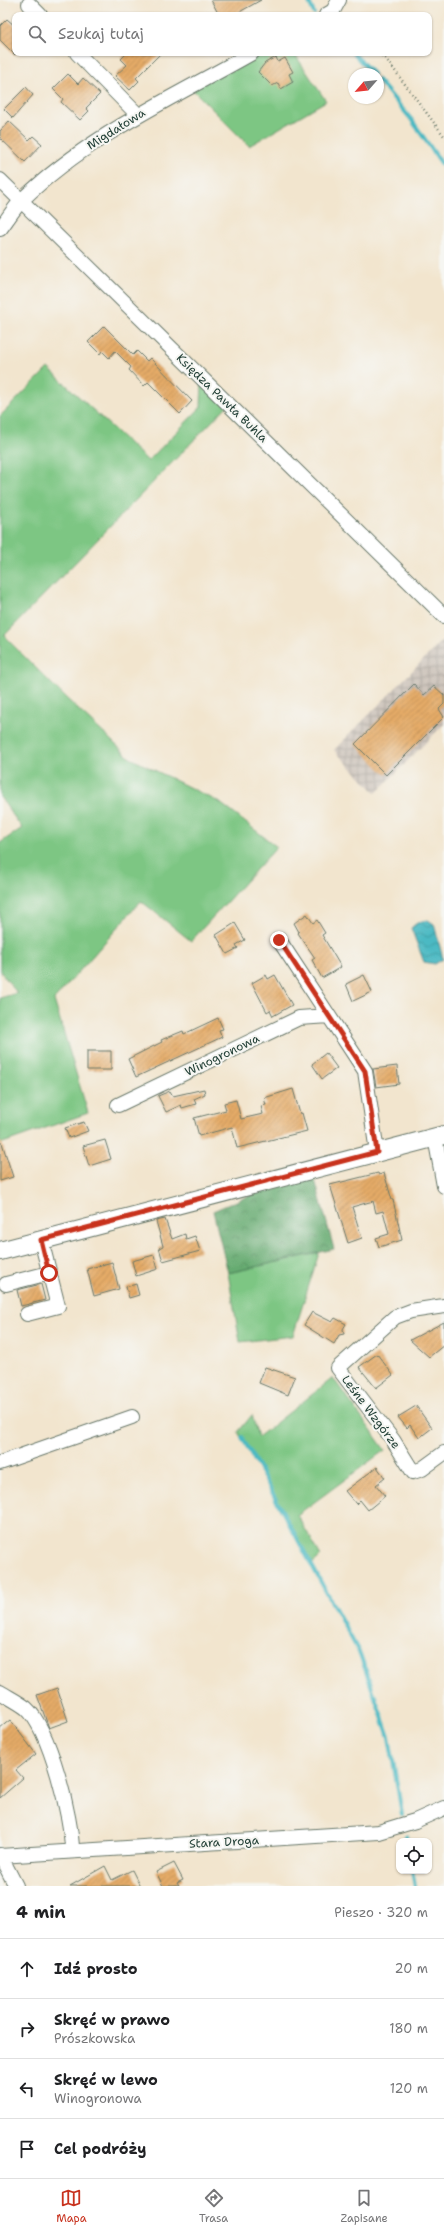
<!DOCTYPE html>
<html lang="pl">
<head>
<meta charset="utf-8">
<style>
  :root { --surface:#fff; --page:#f2f2f2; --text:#202124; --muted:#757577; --line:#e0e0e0; --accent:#c8321e }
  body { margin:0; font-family:"Shantell Sans",sans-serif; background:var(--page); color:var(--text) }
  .controls { position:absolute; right:12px; bottom:12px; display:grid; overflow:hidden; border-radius:8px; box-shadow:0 1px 3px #0004 }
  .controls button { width:36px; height:36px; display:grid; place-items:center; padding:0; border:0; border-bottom:1px solid var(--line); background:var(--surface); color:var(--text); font:20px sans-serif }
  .compass { position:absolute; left:348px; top:68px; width:36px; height:36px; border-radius:50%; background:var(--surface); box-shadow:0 1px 3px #0004; rotate:242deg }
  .stop { position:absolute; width:12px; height:12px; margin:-9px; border:3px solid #c8321e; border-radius:50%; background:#fff }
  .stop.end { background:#c8321e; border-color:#fff; box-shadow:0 1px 4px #0008 }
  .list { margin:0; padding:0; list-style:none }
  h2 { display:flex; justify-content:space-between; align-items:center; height:52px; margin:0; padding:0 16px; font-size:17px }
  h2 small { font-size:13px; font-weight:400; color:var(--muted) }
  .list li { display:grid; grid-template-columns:26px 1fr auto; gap:12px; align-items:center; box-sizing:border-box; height:60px; padding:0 16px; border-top:1px solid var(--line) }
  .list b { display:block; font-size:15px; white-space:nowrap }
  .list p { margin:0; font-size:13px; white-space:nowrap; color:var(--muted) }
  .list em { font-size:13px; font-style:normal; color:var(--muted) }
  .icon { flex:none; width:22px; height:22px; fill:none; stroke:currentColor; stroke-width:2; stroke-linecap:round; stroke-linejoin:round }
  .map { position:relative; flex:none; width:444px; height:1886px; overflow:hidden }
  .search { position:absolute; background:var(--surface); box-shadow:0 1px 3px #0004; left:12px; right:12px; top:12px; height:44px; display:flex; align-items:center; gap:10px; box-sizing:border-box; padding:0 14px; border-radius:8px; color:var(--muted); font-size:15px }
  .sheet { height:292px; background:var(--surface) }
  nav { display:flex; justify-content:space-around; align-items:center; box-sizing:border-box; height:56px; border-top:1px solid var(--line); background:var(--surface); font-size:11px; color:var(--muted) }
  nav a { display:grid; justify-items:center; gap:2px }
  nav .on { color:var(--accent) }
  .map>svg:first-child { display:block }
  .industrial { fill:url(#industrial-grid) }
  .grass { fill:#7dc683; stroke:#4e825c }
  .forest { fill:url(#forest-crowns); stroke:#427452 }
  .water { fill:url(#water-waves); stroke:#357b7c }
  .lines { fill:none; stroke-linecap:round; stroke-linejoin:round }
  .stream { stroke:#4bb9c3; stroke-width:4 }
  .building { fill:url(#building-hatch) }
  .minor-casing { stroke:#69786a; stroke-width:16 }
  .major-casing { stroke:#69786a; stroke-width:20 }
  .path { stroke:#69786a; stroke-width:2.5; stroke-dasharray:1 3; stroke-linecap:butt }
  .minor { stroke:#fff; stroke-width:14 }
  .major { stroke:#fff; stroke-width:18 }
  .route { stroke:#c8321e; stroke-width:5 }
  .labels { text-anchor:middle; stroke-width:4; stroke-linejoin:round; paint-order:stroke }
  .street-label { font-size:12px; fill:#1f3d34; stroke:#f6f6f2 }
</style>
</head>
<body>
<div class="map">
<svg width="444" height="1886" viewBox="0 0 444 1886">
  <defs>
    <pattern id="industrial-grid" width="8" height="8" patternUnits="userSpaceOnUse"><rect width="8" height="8" fill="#ccc2b9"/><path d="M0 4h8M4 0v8" fill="none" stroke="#a59f97"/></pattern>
    <pattern id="forest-crowns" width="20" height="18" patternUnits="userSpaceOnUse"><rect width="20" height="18" fill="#66ab71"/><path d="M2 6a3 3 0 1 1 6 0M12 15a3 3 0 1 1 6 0" fill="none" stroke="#538c5e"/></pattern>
    <pattern id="water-waves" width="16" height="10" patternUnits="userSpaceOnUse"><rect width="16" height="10" fill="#4bb9c3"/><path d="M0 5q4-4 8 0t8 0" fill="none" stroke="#3e989f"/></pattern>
    <pattern id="building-hatch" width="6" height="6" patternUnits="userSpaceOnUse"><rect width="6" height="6" fill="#e5ab67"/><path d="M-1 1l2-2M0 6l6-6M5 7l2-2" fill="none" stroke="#b98c56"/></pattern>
  </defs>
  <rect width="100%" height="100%" fill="#f6f6f2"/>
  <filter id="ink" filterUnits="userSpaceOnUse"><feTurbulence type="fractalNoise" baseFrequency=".025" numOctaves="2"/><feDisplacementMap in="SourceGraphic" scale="8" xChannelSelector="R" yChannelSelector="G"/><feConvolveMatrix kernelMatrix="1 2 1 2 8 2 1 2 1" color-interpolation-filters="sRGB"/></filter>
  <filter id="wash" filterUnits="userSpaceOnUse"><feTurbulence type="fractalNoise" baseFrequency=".012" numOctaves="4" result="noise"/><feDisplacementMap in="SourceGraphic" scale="16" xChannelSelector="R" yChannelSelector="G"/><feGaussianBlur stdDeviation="0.9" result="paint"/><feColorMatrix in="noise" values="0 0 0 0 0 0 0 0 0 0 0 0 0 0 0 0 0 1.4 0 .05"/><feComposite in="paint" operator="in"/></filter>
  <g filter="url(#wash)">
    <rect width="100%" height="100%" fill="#f2e5ce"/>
    <path class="industrial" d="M 444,639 L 444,724 L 376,793 L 334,750 Z"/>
    <path class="grass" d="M 252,53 L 294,53 L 326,101 L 249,146 L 189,86 Z
      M 48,368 L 148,461 L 201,407 L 202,378 L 228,405 L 4,636 L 67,699 L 130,758 L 219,802 L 277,847 L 191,941 L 141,901 L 54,1000 L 88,1113 L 0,1144 L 0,998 L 17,993 L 0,971 L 0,843 L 22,828 L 0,797 L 0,416 Z
      M 319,1253 L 293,1336 L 240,1342 L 228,1273 Z
      M 333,1378 L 385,1450 L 297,1515 L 321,1556 L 311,1565 L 238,1432 L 252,1415 L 258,1437 Z"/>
    <path class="forest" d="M 312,1169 L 334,1249 L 228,1273 L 213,1211 Z"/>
    <path class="water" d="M 428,920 L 434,924 L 443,959 L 435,964 L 424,962 L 411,928 L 418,922 Z"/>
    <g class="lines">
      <path class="stream" d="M 308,0 L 314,13
        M 353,53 L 373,74
        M 378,80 L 411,119 L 444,167
        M 242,1437 L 360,1654 L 389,1737 L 402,1814
        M 406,1836 L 407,1841
        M 412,1871 L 415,1886"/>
    </g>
    <g id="blocks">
      <path class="building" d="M 211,0 L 261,0 L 234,15 L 219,15 Z
        M 7,19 L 15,26 L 15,55 L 0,40 L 0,26 Z
        M 127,53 L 161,53 L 136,78 L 139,81 L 130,90 L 115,76 L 127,65 L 121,59 Z
        M 276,57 L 278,62 L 285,58 L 293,72 L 289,74 L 293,82 L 281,89 L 278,83 L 272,86 L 258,72 L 265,63 Z
        M 68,74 L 78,84 L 83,78 L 100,94 L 86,108 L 89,111 L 80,120 L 61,102 L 63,99 L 53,89 Z
        M 26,87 L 33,95 L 13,118 L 4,109 Z
        M 9,121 L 29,140 L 33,136 L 42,144 L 25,162 L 0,138 L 0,131 Z
        M 104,326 L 133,355 L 137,351 L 147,361 L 150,358 L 192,401 L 180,414 L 148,382 L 144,386 L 129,370 L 131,367 L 115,351 L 109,358 L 102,351 L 100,354 L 88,342 Z
        M 414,684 L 424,695 L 434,686 L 444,695 L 444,704 L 439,709 L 444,717 L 386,775 L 355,744 Z
        M 307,914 L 313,923 L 317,920 L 325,933 L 322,935 L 341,967 L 322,978 L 312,960 L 315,958 L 298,933 L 299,932 L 294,923 Z
        M 235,923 L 245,940 L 236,945 L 238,948 L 227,954 L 216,935 Z
        M 266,975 L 268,979 L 275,975 L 292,1005 L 273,1016 L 270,1010 L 267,1012 L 252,983 Z
        M 364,975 L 372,992 L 353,1001 L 346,984 Z
        M 218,1018 L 223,1029 L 219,1030 L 222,1037 L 136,1077 L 128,1059 L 162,1042 L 161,1040 L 183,1031 L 184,1034 Z
        M 87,1051 L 111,1051 L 111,1070 L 87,1070 Z
        M 326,1053 L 337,1068 L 322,1079 L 312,1064 Z
        M 397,1066 L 399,1084 L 376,1087 L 373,1069 Z
        M 204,1089 L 205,1094 L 194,1099 L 196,1104 L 182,1108 L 181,1105 L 166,1112 L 158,1096 L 170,1091 L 173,1096 Z
        M 293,1089 L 300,1114 L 302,1113 L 307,1131 L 237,1148 L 232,1127 L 199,1136 L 194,1118 L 226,1110 L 224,1103 L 236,1100 L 241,1119 L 263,1114 L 261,1106 L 266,1105 L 264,1098 Z
        M 84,1122 L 88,1131 L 69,1138 L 65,1128 Z
        M 105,1140 L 111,1159 L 89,1166 L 83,1146 Z
        M 0,1143 L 2,1143 L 13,1177 L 0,1181 Z
        M 378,1173 L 379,1175 L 384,1173 L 392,1200 L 393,1200 L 402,1240 L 379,1247 L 376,1238 L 389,1234 L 383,1211 L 376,1213 L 373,1201 L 352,1207 L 362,1238 L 348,1243 L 330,1185 Z
        M 165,1219 L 172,1239 L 185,1234 L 186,1239 L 195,1236 L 200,1251 L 163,1261 L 159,1248 L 163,1246 L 156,1221 Z
        M 154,1255 L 158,1269 L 136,1276 L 132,1261 Z
        M 112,1262 L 119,1289 L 94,1296 L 87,1269 Z
        M 41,1284 L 45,1300 L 21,1306 L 17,1290 Z
        M 136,1284 L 139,1295 L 129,1298 L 126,1287 Z
        M 312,1312 L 332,1322 L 335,1318 L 346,1324 L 343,1329 L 344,1334 L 339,1335 L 334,1344 L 304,1325 Z
        M 444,1322 L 444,1345 L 429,1357 L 410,1340 Z
        M 377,1354 L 393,1375 L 376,1388 L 359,1367 Z
        M 265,1367 L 295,1377 L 288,1395 L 259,1383 Z
        M 416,1406 L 432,1428 L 419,1438 L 410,1425 L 407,1428 L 398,1417 Z
        M 377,1467 L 385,1478 L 376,1485 L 385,1496 L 368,1510 L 360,1500 L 356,1504 L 345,1491 Z
        M 57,1688 L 68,1721 L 49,1728 L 37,1695 Z
        M 10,1720 L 36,1754 L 16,1770 L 23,1778 L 0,1798 L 0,1728 Z
        M 174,1863 L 183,1880 L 177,1883 L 179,1886 L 163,1886 L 156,1872 Z
        M 105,1866 L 112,1880 L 132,1870 L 140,1886 L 70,1886 Z"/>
    </g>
  </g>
  <g filter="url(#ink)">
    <use href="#blocks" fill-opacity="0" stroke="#69786a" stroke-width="1"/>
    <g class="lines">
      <defs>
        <path id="minor" d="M 29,4 L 40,15
          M 326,15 L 333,11 L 339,0
          M 77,53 L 138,115
          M 0,180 L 444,616
          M 0,229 C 7,220 14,208 22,200 C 89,135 173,98 252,53
          M 279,940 L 365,1071 L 377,1152
          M 118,1105 L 299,1018 L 329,1016
          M 435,1137 L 444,1186
          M 6,1284 L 49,1273
          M 444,1306 L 411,1311 L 395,1317 L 338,1368 L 393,1440 L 413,1472 L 422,1469 L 444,1453
          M 27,1314 L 58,1306 L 41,1240
          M 0,1463 L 132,1417
          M 0,1692 C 8,1697 18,1702 26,1708 C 50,1729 72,1819 72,1850
          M 0,1855 L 16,1886
          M 0,1856 L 379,1832 L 415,1821 L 444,1808"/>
        <path id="major" d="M 0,1251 L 444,1135"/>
      </defs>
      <use href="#minor" class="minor-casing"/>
      <use href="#major" class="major-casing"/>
      <path class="path" d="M 379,53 L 386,59 L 444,136"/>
      <use href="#minor" class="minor"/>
      <use href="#major" class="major"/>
    </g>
  </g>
  <g class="lines" filter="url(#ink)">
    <path class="route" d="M 49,1273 L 41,1240 L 377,1152 L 365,1071 L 279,940"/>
  </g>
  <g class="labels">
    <g class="street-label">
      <text transform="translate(116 129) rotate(-32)" y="4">Migdałowa</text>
      <text transform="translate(222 398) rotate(44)" y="4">Księdza Pawła Buhla</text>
      <text transform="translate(222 1055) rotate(-26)" y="4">Winogronowa</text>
      <text transform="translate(371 1412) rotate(53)" y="4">Leśne Wzgórze</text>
      <text transform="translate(224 1842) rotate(-3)" y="4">Stara Droga</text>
    </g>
  </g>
</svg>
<div class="controls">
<button><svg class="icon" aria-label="locate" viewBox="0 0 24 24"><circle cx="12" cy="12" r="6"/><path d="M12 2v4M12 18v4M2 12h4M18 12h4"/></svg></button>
</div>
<svg class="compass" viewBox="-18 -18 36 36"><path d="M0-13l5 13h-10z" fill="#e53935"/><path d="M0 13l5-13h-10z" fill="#757577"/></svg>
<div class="stop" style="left:49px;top:1273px"></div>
<div class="stop end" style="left:279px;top:940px"></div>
<div class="search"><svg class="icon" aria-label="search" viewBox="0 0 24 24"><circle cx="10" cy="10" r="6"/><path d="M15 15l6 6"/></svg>Szukaj tutaj</div>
</div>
<section class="sheet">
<h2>4 min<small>Pieszo · 320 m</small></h2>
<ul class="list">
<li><svg class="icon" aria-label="ahead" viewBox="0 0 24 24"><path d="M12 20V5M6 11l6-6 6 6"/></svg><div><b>Idź prosto</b></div><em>20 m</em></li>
<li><svg class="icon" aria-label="right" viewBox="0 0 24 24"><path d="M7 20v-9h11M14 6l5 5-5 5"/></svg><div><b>Skręć w prawo</b><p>Prószkowska</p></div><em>180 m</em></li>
<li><svg class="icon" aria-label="left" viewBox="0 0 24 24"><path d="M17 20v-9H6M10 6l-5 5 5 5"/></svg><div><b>Skręć w lewo</b><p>Winogronowa</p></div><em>120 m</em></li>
<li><svg class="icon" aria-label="arrive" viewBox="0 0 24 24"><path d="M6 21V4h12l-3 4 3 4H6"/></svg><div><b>Cel podróży</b></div></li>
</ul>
</section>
<nav>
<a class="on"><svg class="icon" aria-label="map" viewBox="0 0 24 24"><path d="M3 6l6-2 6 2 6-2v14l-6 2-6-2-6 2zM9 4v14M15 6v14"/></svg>Mapa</a>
<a><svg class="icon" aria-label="directions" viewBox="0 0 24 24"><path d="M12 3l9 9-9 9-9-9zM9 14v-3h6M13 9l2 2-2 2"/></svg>Trasa</a>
<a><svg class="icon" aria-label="saved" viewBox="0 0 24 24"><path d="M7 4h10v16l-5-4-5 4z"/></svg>Zapisane</a>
</nav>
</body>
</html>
